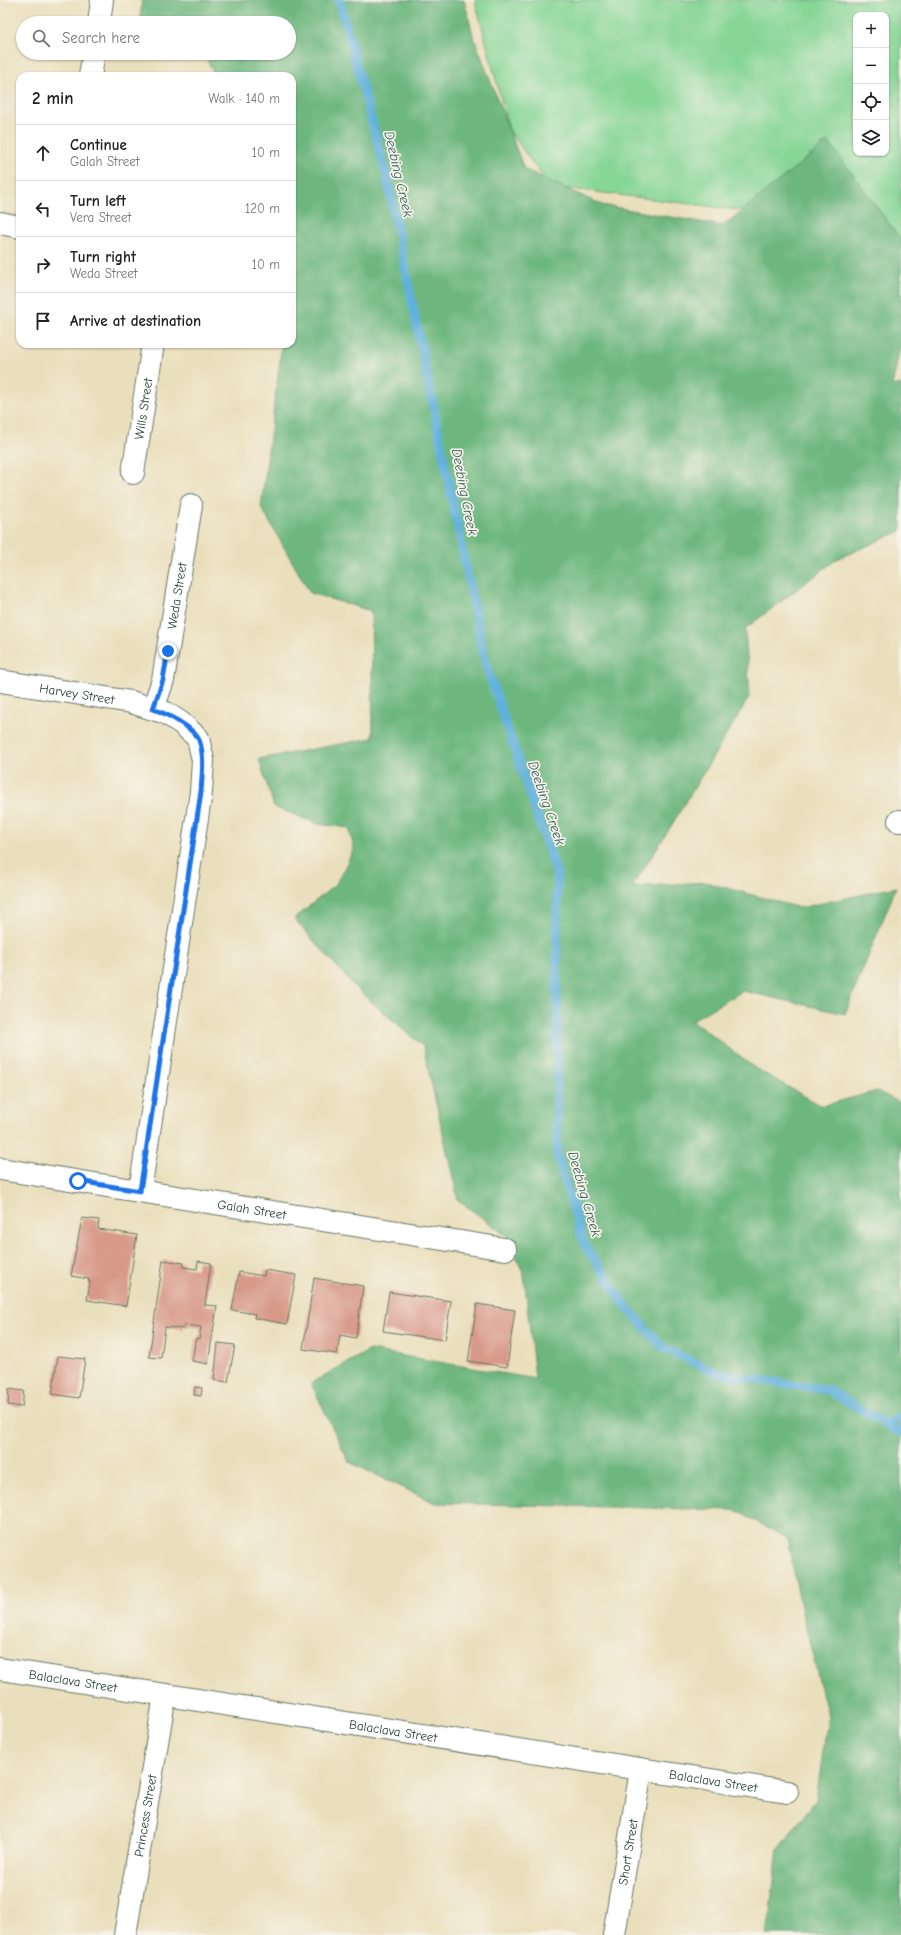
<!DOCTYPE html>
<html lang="en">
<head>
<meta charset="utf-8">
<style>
  :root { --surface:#fff; --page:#f6f6f6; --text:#202124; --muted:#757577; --line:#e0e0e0 }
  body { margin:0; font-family:"Comic Neue",sans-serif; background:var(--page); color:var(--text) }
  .controls { position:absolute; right:12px; top:12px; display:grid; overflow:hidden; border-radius:8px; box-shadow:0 1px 3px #0004 }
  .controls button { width:36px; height:36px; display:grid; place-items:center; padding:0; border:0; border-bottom:1px solid var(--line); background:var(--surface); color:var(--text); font:20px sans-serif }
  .stop { position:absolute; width:12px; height:12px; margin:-9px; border:3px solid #1a73e8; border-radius:50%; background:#fff }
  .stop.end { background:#1a73e8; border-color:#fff; box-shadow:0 1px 4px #0008 }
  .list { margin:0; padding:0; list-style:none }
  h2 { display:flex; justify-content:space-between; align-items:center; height:52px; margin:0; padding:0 16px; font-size:17px }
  h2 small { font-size:13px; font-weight:400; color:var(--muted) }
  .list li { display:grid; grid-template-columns:26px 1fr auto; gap:12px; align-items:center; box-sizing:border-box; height:56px; padding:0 16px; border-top:1px solid var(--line) }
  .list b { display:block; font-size:15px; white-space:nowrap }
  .list p { margin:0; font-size:13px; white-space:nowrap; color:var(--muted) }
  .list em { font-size:13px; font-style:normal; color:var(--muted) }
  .icon { flex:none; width:22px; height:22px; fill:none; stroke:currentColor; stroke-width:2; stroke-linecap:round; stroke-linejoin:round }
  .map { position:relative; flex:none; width:901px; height:1935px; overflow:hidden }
  .search { position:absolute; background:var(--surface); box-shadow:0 1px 3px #0004; left:16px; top:16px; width:280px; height:44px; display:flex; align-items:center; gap:10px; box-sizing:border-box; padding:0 14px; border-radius:22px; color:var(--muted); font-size:15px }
  .panel { position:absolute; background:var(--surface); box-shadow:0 1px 3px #0004; left:16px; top:72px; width:280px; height:276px; border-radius:12px }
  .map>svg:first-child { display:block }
  .green { fill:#87d696; stroke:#538a65; fill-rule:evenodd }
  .forest { fill:#6db77f; stroke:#467a5a }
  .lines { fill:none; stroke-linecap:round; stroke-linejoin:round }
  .stream { stroke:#61b1db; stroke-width:9 }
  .building { fill:#d89988 }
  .minor-casing { stroke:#667664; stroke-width:24 }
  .minor { stroke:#fff; stroke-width:22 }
  .route { stroke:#1a73e8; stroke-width:5 }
  .labels { text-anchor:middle; stroke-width:3.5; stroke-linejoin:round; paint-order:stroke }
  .street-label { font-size:13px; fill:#1f3d34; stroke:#f7f3e8 }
  .water-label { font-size:14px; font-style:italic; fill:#305a5e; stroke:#f7f3e8 }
</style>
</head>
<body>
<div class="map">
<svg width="901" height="1935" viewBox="0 0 901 1935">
  <rect width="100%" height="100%" fill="#f7f3e8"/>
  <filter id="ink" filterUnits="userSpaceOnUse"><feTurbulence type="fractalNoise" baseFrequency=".025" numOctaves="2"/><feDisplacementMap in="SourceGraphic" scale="8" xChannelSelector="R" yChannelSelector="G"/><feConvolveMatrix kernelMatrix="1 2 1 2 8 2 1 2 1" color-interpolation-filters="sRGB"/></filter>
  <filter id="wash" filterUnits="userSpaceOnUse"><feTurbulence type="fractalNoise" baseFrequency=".012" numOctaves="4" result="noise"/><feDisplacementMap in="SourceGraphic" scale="16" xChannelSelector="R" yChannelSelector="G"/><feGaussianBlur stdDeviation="0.9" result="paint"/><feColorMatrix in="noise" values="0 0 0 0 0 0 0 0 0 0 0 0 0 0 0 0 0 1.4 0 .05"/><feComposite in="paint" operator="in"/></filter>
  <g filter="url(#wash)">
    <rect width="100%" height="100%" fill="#eadfbc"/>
    <path class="green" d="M 475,0 L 901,0 L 901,337 L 832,222 L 549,186 L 509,130 ZM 856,15 L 886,15 L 886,153 L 856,153 Z"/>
    <path class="forest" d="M 142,0 L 464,0 L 473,35 L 524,169 L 602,205 L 723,226 L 828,141 L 901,240 L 901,343 L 892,386 L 901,384 L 901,531 L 837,559 L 745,629 L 750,696 L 668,831 L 632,887 L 705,882 L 800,908 L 896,887 L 845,1014 L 743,991 L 692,1020 L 756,1069 L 822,1106 L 877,1091 L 901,1103 L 901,1935 L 767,1935 L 778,1849 L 816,1800 L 828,1716 L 803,1617 L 787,1538 L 735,1510 L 435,1503 L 349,1462 L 311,1383 L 370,1350 L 535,1379 L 524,1275 L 508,1237 L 458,1200 L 423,1046 L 359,991 L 294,919 L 336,884 L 354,849 L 349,828 L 318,824 L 274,807 L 259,759 L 373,738 L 371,611 L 310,593 L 261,507 L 282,344 L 292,344 L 292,76 L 215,76 L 204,54 L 199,53 L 289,53 L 289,23 L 140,23 Z"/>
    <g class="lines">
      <path class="stream" d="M 339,0 L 387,178 L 485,662 L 557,874 L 557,1155 L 584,1244 L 625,1305 L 662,1347 L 719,1374 L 828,1390 L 901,1433
        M 888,1425 L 901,1416"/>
    </g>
    <g id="blocks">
      <path class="building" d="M 82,1218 L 99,1220 L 98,1229 L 137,1235 L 126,1306 L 87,1300 L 90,1281 L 88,1281 L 89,1279 L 71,1276 Z
        M 163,1260 L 184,1263 L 183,1267 L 197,1269 L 198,1261 L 211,1263 L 205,1305 L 217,1306 L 208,1364 L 192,1361 L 196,1338 L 199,1339 L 201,1327 L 184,1325 L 184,1329 L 165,1327 L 161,1358 L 149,1357 Z
        M 265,1270 L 296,1275 L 287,1324 L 254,1318 L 255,1314 L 232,1310 L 239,1272 L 264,1276 Z
        M 314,1278 L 363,1286 L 356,1338 L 340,1335 L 337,1354 L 303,1349 Z
        M 389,1292 L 451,1301 L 445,1340 L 383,1331 Z
        M 477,1304 L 515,1310 L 507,1367 L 468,1361 Z
        M 218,1343 L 235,1345 L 228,1382 L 214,1380 Z
        M 58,1356 L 85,1359 L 79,1398 L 52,1394 Z
        M 195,1387 L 202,1388 L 201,1396 L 194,1395 Z
        M 9,1389 L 24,1391 L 22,1407 L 8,1405 Z"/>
    </g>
  </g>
  <g filter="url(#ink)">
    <use href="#blocks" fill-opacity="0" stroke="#667664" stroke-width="1"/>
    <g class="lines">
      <defs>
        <g id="minor">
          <path d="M 99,23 L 102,0"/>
          <path d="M 90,76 L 94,53"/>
          <path d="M 0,223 L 20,227"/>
          <path id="s1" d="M 133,473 L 153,344"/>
          <path id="s2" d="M 0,681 L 131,702 L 166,713 L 181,723 L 198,738 L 203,760 L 201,792 L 140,1191"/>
          <path id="s3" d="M 153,709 L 163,680 L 191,505"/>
          <path d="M 899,821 L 901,821"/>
          <path id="s4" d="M 0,1169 L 505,1249"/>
          <path id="s5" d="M 0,1669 L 787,1792"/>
          <path id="s6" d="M 125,1935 L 165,1695"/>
          <path id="s7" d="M 614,1935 L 641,1770"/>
        </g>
      </defs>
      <use href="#minor" class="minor-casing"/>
      <use href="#minor" class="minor"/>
    </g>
  </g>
  <g class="lines" filter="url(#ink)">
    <path class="route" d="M 78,1181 L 140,1191 L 201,792 C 202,775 205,756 199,740 C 194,728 165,713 153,709 L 163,680 L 168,651"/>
  </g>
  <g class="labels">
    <g class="street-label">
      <text dy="5" stroke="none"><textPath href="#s1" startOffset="65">Wills Street</textPath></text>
      <text dy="5" stroke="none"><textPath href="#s3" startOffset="116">Weda Street</textPath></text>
      <text dy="5" stroke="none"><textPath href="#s2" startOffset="78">Harvey Street</textPath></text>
      <text dy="5" stroke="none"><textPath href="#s4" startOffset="255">Galah Street</textPath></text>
      <text dy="5" stroke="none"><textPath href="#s5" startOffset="74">Balaclava Street</textPath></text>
      <text dy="5" stroke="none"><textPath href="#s5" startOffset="398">Balaclava Street</textPath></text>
      <text dy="5" stroke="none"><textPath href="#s5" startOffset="722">Balaclava Street</textPath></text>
      <text dy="5" stroke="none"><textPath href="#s6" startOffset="121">Princess Street</textPath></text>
      <text dy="5" stroke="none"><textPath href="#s7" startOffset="84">Short Street</textPath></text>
    </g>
    <g class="water-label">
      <text transform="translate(399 174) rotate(77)" y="5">Deebing Creek</text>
      <text transform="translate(465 492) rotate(79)" y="5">Deebing Creek</text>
      <text transform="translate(547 803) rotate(71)" y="5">Deebing Creek</text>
      <text transform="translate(585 1194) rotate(74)" y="5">Deebing Creek</text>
    </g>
  </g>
</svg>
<div class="controls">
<button>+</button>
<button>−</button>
<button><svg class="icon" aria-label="locate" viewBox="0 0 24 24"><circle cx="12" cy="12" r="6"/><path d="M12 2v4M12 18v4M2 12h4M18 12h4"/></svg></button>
<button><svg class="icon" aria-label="layers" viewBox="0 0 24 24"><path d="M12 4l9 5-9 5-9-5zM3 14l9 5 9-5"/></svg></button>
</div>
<div class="stop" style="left:78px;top:1181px"></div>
<div class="stop end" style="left:168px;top:651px"></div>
<div class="search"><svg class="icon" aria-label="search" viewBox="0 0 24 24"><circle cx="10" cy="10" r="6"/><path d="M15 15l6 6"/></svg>Search here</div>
<section class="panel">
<h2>2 min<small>Walk · 140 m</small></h2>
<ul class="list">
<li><svg class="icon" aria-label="ahead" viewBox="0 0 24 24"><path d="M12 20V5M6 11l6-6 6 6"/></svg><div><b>Continue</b><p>Galah Street</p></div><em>10 m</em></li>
<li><svg class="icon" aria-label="left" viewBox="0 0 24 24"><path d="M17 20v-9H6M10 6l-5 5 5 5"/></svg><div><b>Turn left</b><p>Vera Street</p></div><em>120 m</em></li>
<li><svg class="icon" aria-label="right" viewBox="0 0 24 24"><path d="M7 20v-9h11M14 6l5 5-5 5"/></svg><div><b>Turn right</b><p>Weda Street</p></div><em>10 m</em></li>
<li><svg class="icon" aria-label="arrive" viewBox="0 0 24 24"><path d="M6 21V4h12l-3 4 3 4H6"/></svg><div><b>Arrive at destination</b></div></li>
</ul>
</section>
</div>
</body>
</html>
